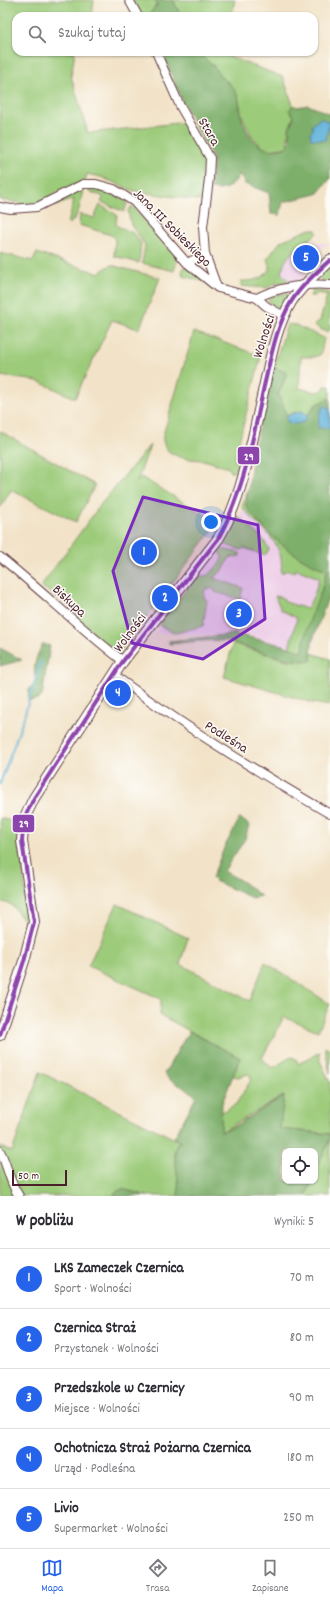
<!DOCTYPE html>
<html lang="pl">
<head>
<meta charset="utf-8">
<style>
  :root { --surface:#fff; --page:#f2f2f3; --text:#2b2b33; --muted:#7c7c81; --line:#e1e1e2; --accent:#2563eb }
  body { margin:0; font-family:Dekko,sans-serif; background:var(--page); color:var(--text) }
  .controls { position:absolute; right:12px; bottom:12px; display:grid; overflow:hidden; border-radius:8px; box-shadow:0 1px 3px #0004 }
  .controls button { width:36px; height:36px; display:grid; place-items:center; padding:0; border:0; border-bottom:1px solid var(--line); background:var(--surface); color:var(--text); font:20px sans-serif }
  .scale { position:absolute; left:12px; bottom:10px; width:55px; box-sizing:border-box; padding-left:4px; border:2px solid #4a1f2b; border-top:0; font-size:11px; line-height:14px; white-space:nowrap; color:#4a1f2b; -webkit-text-stroke:3px #fdfcf7; paint-order:stroke }
  .you { position:absolute; left:211px; top:522px; width:14px; height:14px; margin:-10px; border:3px solid #fff; border-radius:50%; background:#1a73e8; box-shadow:0 0 0 6px #1a73e833 }
  .badge { display:grid; place-items:center; width:26px; height:26px; border-radius:50%; background:var(--accent); color:#fff; font-size:13px; font-weight:700 }
  .pin { position:absolute; translate:-50% -50%; border:2px solid #fff; box-shadow:0 1px 4px #0006 }
  .list { margin:0; padding:0; list-style:none }
  h2 { display:flex; justify-content:space-between; align-items:center; height:52px; margin:0; padding:0 16px; font-size:17px }
  h2 small { font-size:13px; font-weight:400; color:var(--muted) }
  .list li { display:grid; grid-template-columns:26px 1fr auto; gap:12px; align-items:center; box-sizing:border-box; height:60px; padding:0 16px; border-top:1px solid var(--line) }
  .list b { display:block; font-size:15px; white-space:nowrap }
  .list p { margin:0; font-size:13px; white-space:nowrap; color:var(--muted) }
  .list em { font-size:13px; font-style:normal; color:var(--muted) }
  .icon { flex:none; width:22px; height:22px; fill:none; stroke:currentColor; stroke-width:2; stroke-linecap:round; stroke-linejoin:round }
  .map { position:relative; flex:none; width:330px; height:1196px; overflow:hidden }
  .search { position:absolute; background:var(--surface); box-shadow:0 1px 3px #0004; left:12px; right:12px; top:12px; height:44px; display:flex; align-items:center; gap:10px; box-sizing:border-box; padding:0 14px; border-radius:12px; color:var(--muted); font-size:15px }
  .sheet { height:352px; background:var(--surface) }
  nav { display:flex; justify-content:space-around; align-items:center; box-sizing:border-box; height:56px; border-top:1px solid var(--line); background:var(--surface); font-size:11px; color:var(--muted) }
  nav a { display:grid; justify-items:center; gap:2px }
  nav .on { color:var(--accent) }
  .map>svg:first-child { display:block }
  .built { fill:#eed0e8 }
  .green { fill:#9ccb7a; stroke:#737552 }
  .forest { fill:#7daf6a; stroke:#64674a }
  .water { fill:#5cb1d8; stroke:#536882 }
  .lines { fill:none; stroke-linecap:round; stroke-linejoin:round }
  .stream { stroke:#5cb1d8; stroke-width:2 }
  .minor-casing { stroke:#633c43; stroke-width:10 }
  .tertiary-casing { stroke:#633c43; stroke-width:12 }
  .minor { stroke:#fff; stroke-width:8 }
  .tertiary { stroke:#fff; stroke-width:10 }
  .bus-1-casing { stroke:#fdfcf7; stroke-width:7 }
  .bus-1 { stroke:#8e44ad; stroke-width:4 }
  .marked { fill:#7b2cbf; fill-opacity:0.2; stroke:#7b2cbf; stroke-width:3; stroke-linejoin:round }
  .labels { text-anchor:middle; stroke-width:3; stroke-linejoin:round; paint-order:stroke }
  .street-label { font-size:14px; fill:#4a1f2b; stroke:#fdfcf7 }
  .line-badge { stroke:#fdfcf7; stroke-width:1.5 }
  .badge-label { font-size:11px; text-anchor:middle; font-weight:bold; fill:#fff }
</style>
</head>
<body>
<div class="map">
<svg width="330" height="1196" viewBox="0 0 330 1196">
  <rect width="100%" height="100%" fill="#fdfcf7"/>
  <filter id="ink" filterUnits="userSpaceOnUse"><feTurbulence type="fractalNoise" baseFrequency=".025" numOctaves="2"/><feDisplacementMap in="SourceGraphic" scale="8" xChannelSelector="R" yChannelSelector="G"/><feConvolveMatrix kernelMatrix="1 2 1 2 8 2 1 2 1" color-interpolation-filters="sRGB"/></filter>
  <filter id="wash" filterUnits="userSpaceOnUse"><feTurbulence type="fractalNoise" baseFrequency=".012" numOctaves="4" result="noise"/><feDisplacementMap in="SourceGraphic" scale="16" xChannelSelector="R" yChannelSelector="G"/><feGaussianBlur stdDeviation="0.9" result="paint"/><feColorMatrix in="noise" values="0 0 0 0 0 0 0 0 0 0 0 0 0 0 0 0 0 1.4 0 .05"/><feComposite in="paint" operator="in"/></filter>
  <g filter="url(#wash)">
    <rect width="100%" height="100%" fill="#f2e3c8"/>
    <path class="built" d="M 306,241 L 330,244 L 330,246 L 325,245 L 316,253 L 302,280 L 287,282 L 288,280 L 281,273 L 283,264 L 292,251 Z
      M 246,506 L 330,570 L 330,597 L 328,596 L 323,609 L 311,653 L 249,636 L 156,633 L 169,611 L 207,562 Z"/>
    <path class="green" d="M 0,0 L 94,0 L 92,16 L 16,16 L 16,52 L 75,52 L 71,76 L 88,133 L 187,122 L 207,158 L 203,201 L 134,191 L 101,177 L 87,174 L 85,181 L 64,189 L 37,204 L 19,206 L 20,203 L 0,200 Z
      M 132,0 L 154,0 L 158,3 L 148,16 L 142,16 Z
      M 173,0 L 235,0 L 231,16 L 181,16 Z
      M 199,52 L 223,52 L 223,54 L 283,77 L 293,105 L 289,111 L 294,116 L 289,129 L 287,147 L 269,150 L 263,148 L 252,136 L 242,116 L 238,96 L 229,83 L 220,76 L 213,65 L 206,61 Z
      M 90,187 L 100,188 L 128,201 L 124,212 L 101,202 L 103,198 L 102,196 L 89,192 Z
      M 83,188 C 82,198 79,219 69,224 L 67,221 L 69,219 L 74,199 L 55,206 L 55,201 Z
      M 100,205 L 117,215 L 116,223 L 117,226 L 133,233 L 141,243 L 139,263 L 114,256 L 115,239 L 111,235 L 79,225 L 80,214 L 94,218 Z
      M 132,206 L 178,258 L 174,271 L 142,263 L 145,245 L 131,225 L 128,211 Z
      M 310,229 L 316,230 L 317,233 C 301,248 287,249 281,273 L 288,280 L 287,282 L 276,283 L 267,288 L 241,286 L 241,281 C 253,281 264,280 270,268 L 267,259 L 281,241 Z
      M 0,253 L 33,261 L 37,253 L 98,273 L 111,265 L 160,278 L 140,327 L 138,329 L 112,320 L 75,398 L 37,381 L 0,376 Z
      M 330,266 L 330,283 L 321,281 L 320,275 Z
      M 184,267 L 187,267 L 203,279 L 202,281 L 183,276 L 182,272 Z
      M 313,289 L 330,293 L 330,330 L 327,332 L 318,328 L 314,324 L 320,321 L 327,296 L 318,293 L 314,296 L 310,296 Z
      M 285,293 L 291,296 L 283,308 L 280,309 L 270,304 L 268,299 L 272,296 Z
      M 287,324 L 295,325 L 324,338 L 321,354 L 315,357 L 301,357 L 299,388 L 316,392 L 322,391 L 325,386 L 330,386 L 330,398 L 315,405 L 308,415 L 295,412 L 286,416 L 284,407 L 278,395 L 287,374 L 274,367 Z
      M 194,332 L 261,356 L 234,461 L 239,465 L 234,472 L 230,472 L 229,468 C 220,466 211,461 202,460 C 185,459 161,457 163,435 Z
      M 0,431 L 95,485 L 76,522 L 11,490 L 0,508 Z
      M 150,445 L 137,482 L 141,477 L 218,523 L 118,654 L 75,618 L 78,613 L 41,586 L 101,504 Z
      M 247,491 L 246,506 C 264,532 297,560 327,570 C 322,599 304,623 303,653 L 289,648 L 297,618 L 281,610 L 275,596 L 283,598 L 285,602 L 307,609 L 315,593 L 319,578 L 296,569 L 295,573 L 288,570 L 281,573 C 286,541 259,529 242,507 Z
      M 240,518 L 262,538 L 269,549 L 267,553 L 264,555 L 244,548 L 241,550 L 223,544 L 236,519 Z
      M 222,549 L 240,553 L 240,556 L 229,558 L 224,569 L 213,578 L 243,588 L 240,599 L 215,592 L 214,589 L 207,588 L 204,592 L 204,598 L 207,600 L 203,626 L 175,633 L 160,626 L 163,619 L 194,580 L 210,574 L 220,563 L 222,557 L 219,551 Z
      M 233,643 L 243,647 L 288,660 L 311,661 L 311,653 L 330,659 L 330,706 L 313,703 L 224,677 Z
      M 0,818 L 16,822 L 22,860 L 29,927 L 12,905 L 0,901 Z
      M 117,904 L 188,938 L 180,964 L 250,1001 L 265,962 L 330,1004 L 318,1031 L 284,1017 L 262,1058 L 272,1068 C 280,1065 284,1059 292,1057 L 296,1059 L 298,1064 L 320,1052 L 320,1061 L 330,1082 L 330,1134 L 279,1129 L 283,1096 L 221,1132 L 220,1113 L 236,1104 L 251,1080 L 251,1076 L 248,1074 L 238,1077 L 233,1076 L 240,1058 L 160,1015 L 161,999 L 88,966 Z
      M 325,1047 L 330,1049 L 330,1074 Z
      M 40,1072 L 181,1142 L 174,1150 L 179,1187 L 178,1196 L 148,1196 L 122,1189 L 115,1193 L 115,1196 L 0,1196 L 0,1147 L 12,1152 Z
      M 330,1138 L 330,1196 L 306,1196 L 312,1181 L 315,1181 L 315,1174 Z"/>
    <path class="forest" d="M 154,0 L 173,0 L 181,16 L 148,16 L 158,4 Z
      M 162,52 L 199,52 C 204,60 210,61 214,67 C 217,70 218,74 221,77 C 226,82 233,85 236,92 C 240,98 239,108 241,116 C 248,138 262,157 287,147 L 290,140 L 289,129 L 294,116 L 289,111 L 293,105 L 297,107 L 308,105 L 330,114 L 330,179 L 317,194 L 283,202 L 280,215 L 271,214 L 269,193 L 245,184 L 239,174 C 234,186 224,192 211,189 L 213,158 L 183,103 Z
      M 274,367 L 287,373 L 278,395 L 284,407 L 286,416 L 301,411 L 308,415 L 315,405 L 330,398 L 330,592 L 312,642 L 311,661 C 283,662 257,649 230,642 C 217,638 184,643 169,644 L 169,641 L 235,634 L 282,645 L 303,652 C 304,623 322,598 327,570 C 295,559 265,534 246,506 L 253,454 Z
      M 43,644 L 50,646 L 42,696 L 39,699 L 28,701 L 29,690 L 36,681 C 32,667 36,656 43,644 Z
      M 0,648 L 22,660 L 0,666 Z
      M 240,818 L 249,825 L 245,839 L 224,871 L 243,882 L 261,896 L 252,898 L 215,881 L 212,878 L 224,848 Z
      M 189,1031 L 240,1058 L 222,1103 L 221,1132 L 235,1126 L 284,1096 L 280,1129 L 330,1134 L 330,1138 L 315,1174 L 315,1151 L 285,1151 L 285,1181 L 312,1181 L 306,1196 L 178,1196 C 181,1179 171,1159 177,1143 L 181,1142 L 174,1138 L 196,1097 C 188,1087 173,1085 164,1074 Z
      M 122,1189 L 148,1196 L 115,1196 L 114,1193 Z"/>
    <path class="water" d="M 321,118 L 330,123 L 325,140 L 311,139 L 310,133 L 313,130 L 312,125 Z
      M 323,406 L 330,408 L 330,428 L 318,428 L 319,416 Z
      M 301,411 L 308,415 L 305,421 L 298,424 L 288,423 L 286,416 Z"/>
    <g class="lines">
      <path class="stream" d="M 0,784 L 23,720 L 41,661"/>
    </g>
  </g>
  <g filter="url(#ink)">
    <g class="lines">
      <defs>
        <path id="minor" d="M 129,0 L 138,16
          M 156,52 L 180,106 L 210,158 L 209,179 L 203,227 L 205,254 L 187,263
          M 0,207 L 11,209 L 37,207 L 83,184 L 96,184 L 114,189 L 134,202 L 187,263 L 218,288 L 257,298 C 277,287 308,283 330,285
          M 205,254 L 217,287
          M 257,298 L 266,306 L 284,316
          M 0,557 C 42,591 81,629 123,661
          M 114,675 C 183,726 256,771 330,814
          M 0,1151 C 8,1166 9,1182 19,1196"/>
        <path id="tertiary" d="M 0,1035 L 24,961 L 34,922 L 22,841 L 24,819 L 34,798 L 123,661 L 218,539 C 243,499 254,431 265,383 C 271,356 276,327 291,302 C 301,286 317,273 330,260"/>
      </defs>
      <use href="#minor" class="minor-casing"/>
      <use href="#tertiary" class="tertiary-casing"/>
      <use href="#minor" class="minor"/>
      <use href="#tertiary" class="tertiary"/>
      <defs>
        <path id="bus-1" d="M 0,1035 L 24,961 L 34,922 L 22,841 L 24,819 L 34,798 L 123,661 L 218,539 C 244,491 253,438 264,386 C 271,357 276,327 291,302 C 301,286 316,273 330,260"/>
      </defs>
      <use href="#bus-1" class="bus-1-casing"/>
      <use href="#bus-1" class="bus-1"/>
    </g>
  </g>
  <path class="marked" d="M 143,497 L 258,525 L 265,619 L 203,659 L 132,643 L 113,571 Z"/>
  <g class="labels">
    <g class="street-label">
      <text transform="translate(210 131) rotate(60)" y="5">Stara</text>
      <text transform="translate(173 227) rotate(45)" y="5">Jana III Sobieskiego</text>
      <text transform="translate(263 336) rotate(-72)" y="5">Wolności</text>
      <text transform="translate(70 600) rotate(43)" y="5">Biskupa</text>
      <text transform="translate(129 632) rotate(-53)" y="5">Wolności</text>
      <text transform="translate(227 736) rotate(32)" y="5">Podleśna</text>
    </g>
  </g>
  <g class="line-badge">
    <rect x="237" y="446" width="23" height="19" rx="4" fill="#8e44ad"/>
    <rect x="12" y="814" width="23" height="19" rx="4" fill="#8e44ad"/>
  </g>
  <g class="badge-label">
    <text x="249" y="460">29</text>
    <text x="24" y="827">29</text>
  </g>
</svg>
<div class="controls">
<button><svg class="icon" aria-label="locate" viewBox="0 0 24 24"><circle cx="12" cy="12" r="6"/><path d="M12 2v4M12 18v4M2 12h4M18 12h4"/></svg></button>
</div>
<div class="scale">50 m</div>
<div class="you"></div>
<div class="pin badge" style="left:144px;top:552px">1</div>
<div class="pin badge" style="left:165px;top:598px">2</div>
<div class="pin badge" style="left:239px;top:614px">3</div>
<div class="pin badge" style="left:118px;top:693px">4</div>
<div class="pin badge" style="left:306px;top:258px">5</div>
<div class="search"><svg class="icon" aria-label="search" viewBox="0 0 24 24"><circle cx="10" cy="10" r="6"/><path d="M15 15l6 6"/></svg>Szukaj tutaj</div>
</div>
<section class="sheet">
<h2>W pobliżu<small>Wyniki: 5</small></h2>
<ul class="list">
<li><span class="badge">1</span><div><b>LKS Zameczek Czernica</b><p>Sport · Wolności</p></div><em>70 m</em></li>
<li><span class="badge">2</span><div><b>Czernica Straż</b><p>Przystanek · Wolności</p></div><em>80 m</em></li>
<li><span class="badge">3</span><div><b>Przedszkole w Czernicy</b><p>Miejsce · Wolności</p></div><em>90 m</em></li>
<li><span class="badge">4</span><div><b>Ochotnicza Straż Pożarna Czernica</b><p>Urząd · Podleśna</p></div><em>180 m</em></li>
<li><span class="badge">5</span><div><b>Livio</b><p>Supermarket · Wolności</p></div><em>250 m</em></li>
</ul>
</section>
<nav>
<a class="on"><svg class="icon" aria-label="map" viewBox="0 0 24 24"><path d="M3 6l6-2 6 2 6-2v14l-6 2-6-2-6 2zM9 4v14M15 6v14"/></svg>Mapa</a>
<a><svg class="icon" aria-label="directions" viewBox="0 0 24 24"><path d="M12 3l9 9-9 9-9-9zM9 14v-3h6M13 9l2 2-2 2"/></svg>Trasa</a>
<a><svg class="icon" aria-label="saved" viewBox="0 0 24 24"><path d="M7 4h10v16l-5-4-5 4z"/></svg>Zapisane</a>
</nav>
</body>
</html>
